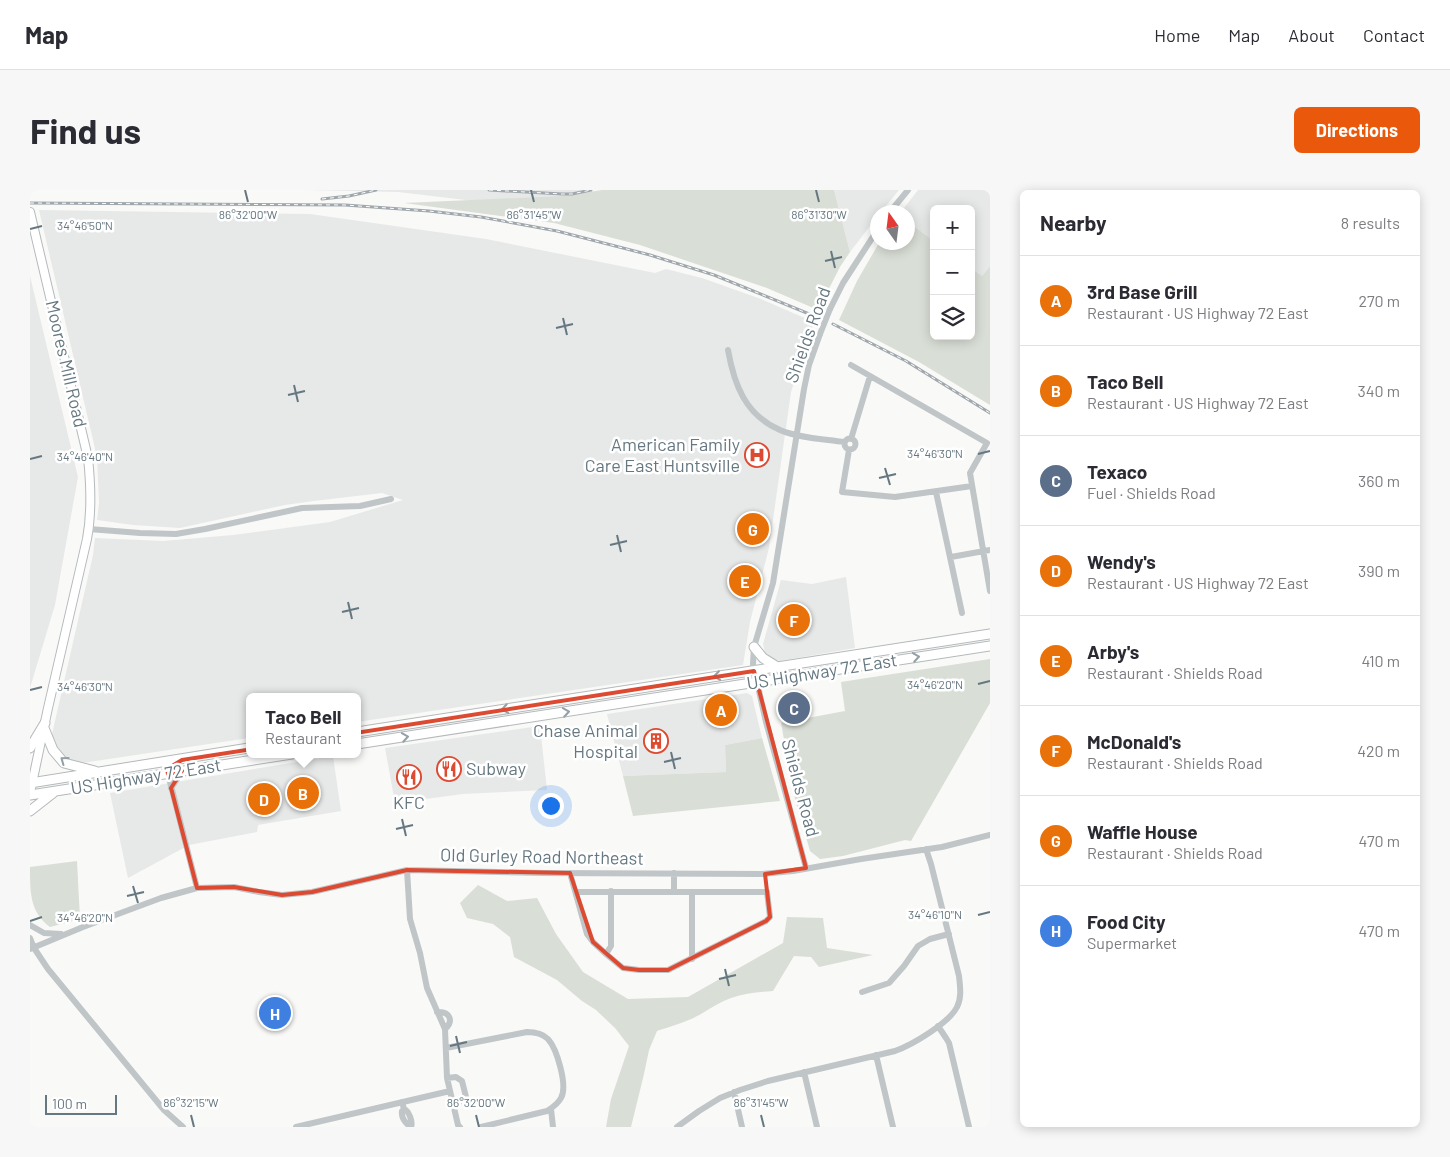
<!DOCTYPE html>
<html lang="en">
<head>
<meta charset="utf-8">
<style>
  :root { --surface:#fff; --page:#f7f7f7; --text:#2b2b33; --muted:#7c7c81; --line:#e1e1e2; --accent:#ea580c }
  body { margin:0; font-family:Barlow,sans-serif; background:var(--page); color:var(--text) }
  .controls { position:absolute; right:15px; top:15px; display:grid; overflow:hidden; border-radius:8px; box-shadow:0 2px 12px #0003 }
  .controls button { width:45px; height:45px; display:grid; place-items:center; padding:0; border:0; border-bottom:1px solid var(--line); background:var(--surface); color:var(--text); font:25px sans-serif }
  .compass { position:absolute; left:840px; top:15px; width:45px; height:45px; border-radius:50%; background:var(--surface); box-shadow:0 2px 12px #0003; rotate:346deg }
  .scale { position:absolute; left:15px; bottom:12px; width:72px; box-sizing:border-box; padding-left:5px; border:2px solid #657780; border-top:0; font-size:14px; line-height:18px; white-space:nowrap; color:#657780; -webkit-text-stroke:4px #fff; paint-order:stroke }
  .you { position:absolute; left:520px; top:615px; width:18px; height:18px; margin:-12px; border:4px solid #fff; border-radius:50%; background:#1a73e8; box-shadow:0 0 0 8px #1a73e833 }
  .badge { display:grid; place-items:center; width:32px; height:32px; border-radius:50%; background:var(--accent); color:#fff; font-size:16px; font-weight:700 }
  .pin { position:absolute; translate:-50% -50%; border:2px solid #fff; box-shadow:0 1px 5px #0006 }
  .popup { position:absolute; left:216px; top:503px; width:115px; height:65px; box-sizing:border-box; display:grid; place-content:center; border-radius:8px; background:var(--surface); filter:drop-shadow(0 1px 4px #0005); font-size:16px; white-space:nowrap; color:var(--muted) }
  .popup b { font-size:19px; color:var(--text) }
  .popup::after { content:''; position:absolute; left:50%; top:100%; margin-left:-10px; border:10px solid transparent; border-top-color:var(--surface) }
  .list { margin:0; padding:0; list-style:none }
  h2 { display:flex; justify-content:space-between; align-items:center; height:65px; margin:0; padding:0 20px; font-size:21px }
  h2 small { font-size:16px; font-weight:400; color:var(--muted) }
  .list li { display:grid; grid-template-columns:32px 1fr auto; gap:15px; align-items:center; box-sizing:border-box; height:90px; padding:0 20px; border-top:1px solid var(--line) }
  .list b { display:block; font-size:19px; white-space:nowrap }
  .list p { margin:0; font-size:16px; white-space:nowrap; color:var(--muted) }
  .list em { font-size:16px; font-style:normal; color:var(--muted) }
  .icon { flex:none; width:28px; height:28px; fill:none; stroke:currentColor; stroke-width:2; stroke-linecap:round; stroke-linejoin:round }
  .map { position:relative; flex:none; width:960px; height:937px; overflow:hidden; border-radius:8px }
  header { display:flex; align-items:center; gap:30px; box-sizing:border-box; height:70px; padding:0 25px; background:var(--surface); border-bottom:1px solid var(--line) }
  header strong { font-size:24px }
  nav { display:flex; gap:28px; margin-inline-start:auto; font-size:18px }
  .intro { display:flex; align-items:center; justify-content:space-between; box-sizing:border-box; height:120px; padding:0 30px }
  h1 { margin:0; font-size:35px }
  .button { padding:12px 22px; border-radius:8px; background:var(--accent); color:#fff; font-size:18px; font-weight:700 }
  main { display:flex; gap:30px; padding:0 30px }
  aside { flex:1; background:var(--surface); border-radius:8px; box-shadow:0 2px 12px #0003 }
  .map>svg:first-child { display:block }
  .built { fill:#e7e9e8 }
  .green { fill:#d9ded6 }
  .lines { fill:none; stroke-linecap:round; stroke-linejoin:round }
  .major-casing { stroke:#b4babd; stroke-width:10 }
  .highway-casing { stroke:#b4b9bb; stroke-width:11 }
  .minor { stroke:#c0c5c8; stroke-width:6 }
  .major { stroke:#fff; stroke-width:8 }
  .highway { stroke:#fff; stroke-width:9 }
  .rail-casing { stroke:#a0a8ad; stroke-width:3 }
  .rail { stroke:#fff; stroke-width:1; stroke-dasharray:4; stroke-linecap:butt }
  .minor-bridge { stroke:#c0c5c8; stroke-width:6 }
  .oneway { stroke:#93a0a6 }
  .marked { fill:none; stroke:#dd4a32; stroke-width:4; stroke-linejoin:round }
  .ticks { fill:none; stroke:#657780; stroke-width:2 }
  .labels { text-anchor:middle; stroke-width:5; stroke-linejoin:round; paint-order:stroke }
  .street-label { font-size:18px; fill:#657780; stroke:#fff }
  .poi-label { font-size:18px; fill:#657780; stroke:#fff; text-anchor:end }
  .ticks-label { font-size:12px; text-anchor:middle; fill:#657780; stroke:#fff; stroke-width:5; stroke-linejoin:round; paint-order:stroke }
</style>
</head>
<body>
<header>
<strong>Map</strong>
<nav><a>Home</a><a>Map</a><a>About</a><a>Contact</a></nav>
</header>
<div class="intro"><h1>Find us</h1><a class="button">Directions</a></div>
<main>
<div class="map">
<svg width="960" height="937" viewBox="0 0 960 937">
  <rect width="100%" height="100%" fill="#f9f9f7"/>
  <path class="built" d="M 277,0 L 562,0 L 569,30 L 495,17 L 368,2 Z
    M 804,0 L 869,0 L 851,22 L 848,22 L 847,27 L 820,62 Z
    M 888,0 L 960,0 L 960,76 L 952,86 L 941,78 L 941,19 L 904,19 L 904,51 L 878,32 L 878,22 L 871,22 Z
    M 9,20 L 280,24 L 456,49 L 625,83 L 636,79 L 672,88 L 731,109 L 784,132 L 761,202 L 739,358 L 720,432 L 713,475 L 327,532 L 327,507 L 219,507 L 219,548 L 52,573 L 29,568 L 22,544 L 63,365 L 65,348 L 133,351 L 203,345 L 300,332 L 373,310 L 352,303 L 284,311 L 255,315 L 150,338 L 103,335 L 67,330 L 69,313 L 67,267 Z
    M 0,86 L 48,287 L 25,415 L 0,498 Z
    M 816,387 L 825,458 L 750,471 L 741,468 L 735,462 L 733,454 L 751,390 L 782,394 Z
    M 717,503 L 722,506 L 732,548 L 695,555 L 696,582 L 593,586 L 577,524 Z
    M 510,536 L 517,600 L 433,604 L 365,613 L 355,558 Z
    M 303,566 L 311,621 L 228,635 L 227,642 L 159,655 L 98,688 L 80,603 Z"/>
  <path class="green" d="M 572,0 L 804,0 L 820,62 L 810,77 L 788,120 L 737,98 L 610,55 L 524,33 L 374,13 L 533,6 Z
    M 878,32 L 904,51 L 904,146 L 941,146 L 941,78 L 952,86 L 960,76 L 960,215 L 889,172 L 809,130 L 827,91 L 849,53 L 878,52 Z
    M 960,469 L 960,513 L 881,651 L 875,650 L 813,666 L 790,669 L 780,661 L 765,609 L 751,533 L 815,521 L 811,492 Z
    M 732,548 L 750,611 L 603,626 L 593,586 L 696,582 L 695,555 Z
    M 47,671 L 50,729 L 20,737 C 0,722 0,703 0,677 Z
    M 448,695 L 477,711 L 507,708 L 526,744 L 553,782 L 598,809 L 658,807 L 753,753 L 757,727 L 793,728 L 797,758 L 843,765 L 789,777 L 781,767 L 764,766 L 743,801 C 729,802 715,803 701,808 C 690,812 681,818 671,824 C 657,832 642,836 627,841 L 619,860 L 614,884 L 601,937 L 576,937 L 581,909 L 599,856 L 585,838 L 566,820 L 552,811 L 527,790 L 484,767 L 480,747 L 463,734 L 437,728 L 430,713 Z"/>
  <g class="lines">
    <defs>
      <path id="major" d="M 0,22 L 58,268 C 61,296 62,322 57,349 L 18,518 L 0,603"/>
      <path id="highway" d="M 724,457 L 733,468 L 749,478
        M 14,538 L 23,560 L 34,573 L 65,581
        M 327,542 L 960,444
        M 327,554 L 960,456
        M 0,558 L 15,533
        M 0,593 L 219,558
        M 0,605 L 262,564
        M 0,621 L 23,603"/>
    </defs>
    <use href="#major" class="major-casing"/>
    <use href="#highway" class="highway-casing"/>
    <path class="minor" d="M 860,22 L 878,0
      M 800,119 L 813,93 L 848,39
      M 698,160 C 704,194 715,225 750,240 C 768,248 794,249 814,252
      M 821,175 L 957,253 L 940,283 L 960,401
      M814.5 254a5.5 5.5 0 1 1 11 0a5.5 5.5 0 1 1-11 0Z
      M 821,249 L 840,186
      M 819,260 L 812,302 L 865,307 L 942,296
      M 906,302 L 932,423
      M 59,339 L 110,343 L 146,344 L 175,339 L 272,318 L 330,316 L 361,309
      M 921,367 L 960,360
      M 149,571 L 137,579 L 138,584 L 167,698
      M 141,598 L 149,586 L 154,581
      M 776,678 L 736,532 L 729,501 L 726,493 L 723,474 L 724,457 L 743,393 L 774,199 L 779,175 L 790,144
      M 377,680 L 380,729 L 390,763 L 397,798 L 415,839 L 417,888 L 428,935 L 430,937
      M 540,683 L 557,744 L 563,752 L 576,764 L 593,778 L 609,780 L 638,780 L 736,731 L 740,727 L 737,702 L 546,702
      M 644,683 L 644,702
      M 0,735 L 14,743 L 31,744
      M 0,748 L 4,758 L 18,779 L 134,920 L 153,937
      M 0,759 L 53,737 L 131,708 L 167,698 L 204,697 L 229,702 L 252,705 L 282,702 L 377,680 L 514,683 L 732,684 L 763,681 L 831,669 L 912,657 L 960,645
      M 576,764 L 581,756 L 581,701
      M 662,769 L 662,702
      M 832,802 L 859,793 L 874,776 L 888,756 L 900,749 L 919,744
      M 407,822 C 420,821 424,831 415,839
      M 908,836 L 916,848 L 919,853 L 939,937
      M 416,858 L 497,842 C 504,842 512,843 518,849 C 527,859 538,896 531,908 C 528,914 523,917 517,921 L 451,937
      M 846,865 L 863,937
      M 774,882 L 787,937
      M 417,888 L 426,887 L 432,891 L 436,907 L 432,911 L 423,914
      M 704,902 L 712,937
      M 372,912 L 374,919 L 372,921 C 371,928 375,933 381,937
      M 374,919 C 379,921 383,932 381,937
      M 521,919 L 523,937
      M 266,937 L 420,901
      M 647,937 L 669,921 L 690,908 L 710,900 L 738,891 L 865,861 C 882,855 919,833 927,817 C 932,807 930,796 929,786 L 901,674 L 896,659"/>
    <use href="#major" class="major"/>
    <use href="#highway" class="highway"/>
    <defs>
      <path id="rail" d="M 459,0 L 532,4 L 542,4 L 561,0
        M 292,9 L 319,6 L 346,0
        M 0,13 L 315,15 L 399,21 L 451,27 L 527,41 L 620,65 L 684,85 L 789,128
        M 803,134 L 876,171 L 960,223"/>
    </defs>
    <use href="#rail" class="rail-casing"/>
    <use href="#rail" class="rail"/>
    <path class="minor-bridge" d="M 790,144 L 800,119"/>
  </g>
  <defs><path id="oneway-chevron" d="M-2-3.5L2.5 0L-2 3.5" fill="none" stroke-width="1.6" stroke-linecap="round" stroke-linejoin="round" transform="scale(1.25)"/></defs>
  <g class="oneway">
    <use href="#oneway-chevron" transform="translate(886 467) rotate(-9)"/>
    <use href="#oneway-chevron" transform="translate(687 486) rotate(172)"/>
    <use href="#oneway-chevron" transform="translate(475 519) rotate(170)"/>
    <use href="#oneway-chevron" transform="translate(536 522) rotate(-9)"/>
    <use href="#oneway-chevron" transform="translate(375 547) rotate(-9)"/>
    <use href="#oneway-chevron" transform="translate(34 570) rotate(-144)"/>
  </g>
  <path class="marked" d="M 724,481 L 776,678 L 735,684 L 740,727 L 736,731 L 638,780 L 609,780 L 593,778 L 563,752 L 540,683 L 377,680 L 282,702 L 252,705 L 204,697 L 167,698 L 141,598 L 152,581 L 138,584 L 137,579 L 152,570 Z"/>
  <path class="ticks" d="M 215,0 L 218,12M 501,0 L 504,12M 786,0 L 789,12M 0,39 L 12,36M 801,61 L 805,78M 795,71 L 812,67M 533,128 L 537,145M 526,138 L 543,134M 264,195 L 268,212M 258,205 L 275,201M 948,264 L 960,261M 0,269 L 12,266M 855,278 L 860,295M 849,288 L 866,284M 587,345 L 591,362M 580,355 L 597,351M 318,412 L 322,429M 312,422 L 329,418M 948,494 L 960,491M 0,500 L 12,497M 641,562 L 645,579M 634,572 L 651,568M 372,629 L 376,646M 366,639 L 383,635M 103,696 L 108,713M 97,706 L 114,702M 948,725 L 960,722M 0,731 L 12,727M 695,779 L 699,796M 689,789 L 706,785M 426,846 L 430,863M 420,856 L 437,852M 161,925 L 164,937M 446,925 L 449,937M 731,925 L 734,937"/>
  <defs>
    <symbol id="hospital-ring" viewBox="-11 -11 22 22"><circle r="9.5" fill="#fff" stroke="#dd4a32" stroke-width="1.5"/><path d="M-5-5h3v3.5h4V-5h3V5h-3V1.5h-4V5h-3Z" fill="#dd4a32"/></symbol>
    <symbol id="building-ring" viewBox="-11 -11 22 22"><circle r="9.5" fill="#fff" stroke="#dd4a32" stroke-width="1.5"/><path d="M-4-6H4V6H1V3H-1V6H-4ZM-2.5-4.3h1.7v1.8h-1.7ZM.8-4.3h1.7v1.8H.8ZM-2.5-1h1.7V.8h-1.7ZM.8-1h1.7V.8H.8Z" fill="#dd4a32"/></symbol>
    <symbol id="restaurant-ring" viewBox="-11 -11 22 22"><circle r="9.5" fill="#fff" stroke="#dd4a32" stroke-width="1.5"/><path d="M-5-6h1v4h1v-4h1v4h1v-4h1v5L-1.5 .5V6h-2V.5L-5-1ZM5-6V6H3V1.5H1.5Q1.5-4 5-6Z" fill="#dd4a32"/></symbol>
  </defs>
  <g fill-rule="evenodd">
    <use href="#hospital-ring" x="713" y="251" width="28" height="28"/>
    <use href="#building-ring" x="612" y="537" width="28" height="28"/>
    <use href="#restaurant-ring" x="405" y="565" width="28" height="28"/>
    <use href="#restaurant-ring" x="365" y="573" width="28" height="28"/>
  </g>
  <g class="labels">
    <g class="street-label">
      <text transform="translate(778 145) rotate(-70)" y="6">Shields Road</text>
      <text transform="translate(36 174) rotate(77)" y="6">Moores Mill Road</text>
      <text transform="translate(792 482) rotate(-9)" y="6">US Highway 72 East</text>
      <text transform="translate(116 587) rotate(-9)" y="6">US Highway 72 East</text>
      <text transform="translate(770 598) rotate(75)" y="6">Shields Road</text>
      <text transform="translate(512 667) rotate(1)" y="6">Old Gurley Road Northeast</text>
    </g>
    <g class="poi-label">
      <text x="710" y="261">American Family<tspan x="710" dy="21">Care East Huntsville</tspan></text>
      <text x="608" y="547">Chase Animal<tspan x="608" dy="21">Hospital</tspan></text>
      <text x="436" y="585" text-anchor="start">Subway</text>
      <text x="379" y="619" text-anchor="middle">KFC</text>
    </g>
  </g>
  <g class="ticks-label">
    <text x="789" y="29">86°31'30"W</text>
    <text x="218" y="29">86°32'00"W</text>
    <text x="504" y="29">86°31'45"W</text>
    <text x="55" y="40">34°46'50"N</text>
    <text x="905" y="268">34°46'30"N</text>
    <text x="55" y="271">34°46'40"N</text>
    <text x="905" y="499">34°46'20"N</text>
    <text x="55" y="501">34°46'30"N</text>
    <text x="905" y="729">34°46'10"N</text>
    <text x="55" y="732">34°46'20"N</text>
    <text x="161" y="917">86°32'15"W</text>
    <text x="446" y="917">86°32'00"W</text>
    <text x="731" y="917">86°31'45"W</text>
  </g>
</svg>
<div class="controls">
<button>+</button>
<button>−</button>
<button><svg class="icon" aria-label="layers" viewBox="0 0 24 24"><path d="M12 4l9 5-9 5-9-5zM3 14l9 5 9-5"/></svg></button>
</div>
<svg class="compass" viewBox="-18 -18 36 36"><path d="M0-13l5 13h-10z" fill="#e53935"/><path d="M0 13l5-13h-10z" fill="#7c7c81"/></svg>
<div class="scale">100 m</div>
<div class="you"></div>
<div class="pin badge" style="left:691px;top:520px;background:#e8710a">A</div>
<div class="pin badge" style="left:273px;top:603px;background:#e8710a">B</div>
<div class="popup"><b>Taco Bell</b>Restaurant</div>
<div class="pin badge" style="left:764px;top:518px;background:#5c6f8a">C</div>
<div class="pin badge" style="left:234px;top:609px;background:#e8710a">D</div>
<div class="pin badge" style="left:715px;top:391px;background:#e8710a">E</div>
<div class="pin badge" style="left:764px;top:430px;background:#e8710a">F</div>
<div class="pin badge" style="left:723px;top:339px;background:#e8710a">G</div>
<div class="pin badge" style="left:245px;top:823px;background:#3f7fe0">H</div>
</div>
<aside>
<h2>Nearby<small>8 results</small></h2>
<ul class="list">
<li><span class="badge" style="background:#e8710a">A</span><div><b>3rd Base Grill</b><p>Restaurant · US Highway 72 East</p></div><em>270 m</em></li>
<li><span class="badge" style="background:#e8710a">B</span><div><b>Taco Bell</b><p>Restaurant · US Highway 72 East</p></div><em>340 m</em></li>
<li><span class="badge" style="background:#5c6f8a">C</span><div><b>Texaco</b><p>Fuel · Shields Road</p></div><em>360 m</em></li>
<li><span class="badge" style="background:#e8710a">D</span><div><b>Wendy's</b><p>Restaurant · US Highway 72 East</p></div><em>390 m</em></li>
<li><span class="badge" style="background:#e8710a">E</span><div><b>Arby's</b><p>Restaurant · Shields Road</p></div><em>410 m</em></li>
<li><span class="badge" style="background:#e8710a">F</span><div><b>McDonald's</b><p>Restaurant · Shields Road</p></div><em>420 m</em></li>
<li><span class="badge" style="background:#e8710a">G</span><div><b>Waffle House</b><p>Restaurant · Shields Road</p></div><em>470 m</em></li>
<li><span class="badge" style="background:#3f7fe0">H</span><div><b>Food City</b><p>Supermarket</p></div><em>470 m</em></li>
</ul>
</aside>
</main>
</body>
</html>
